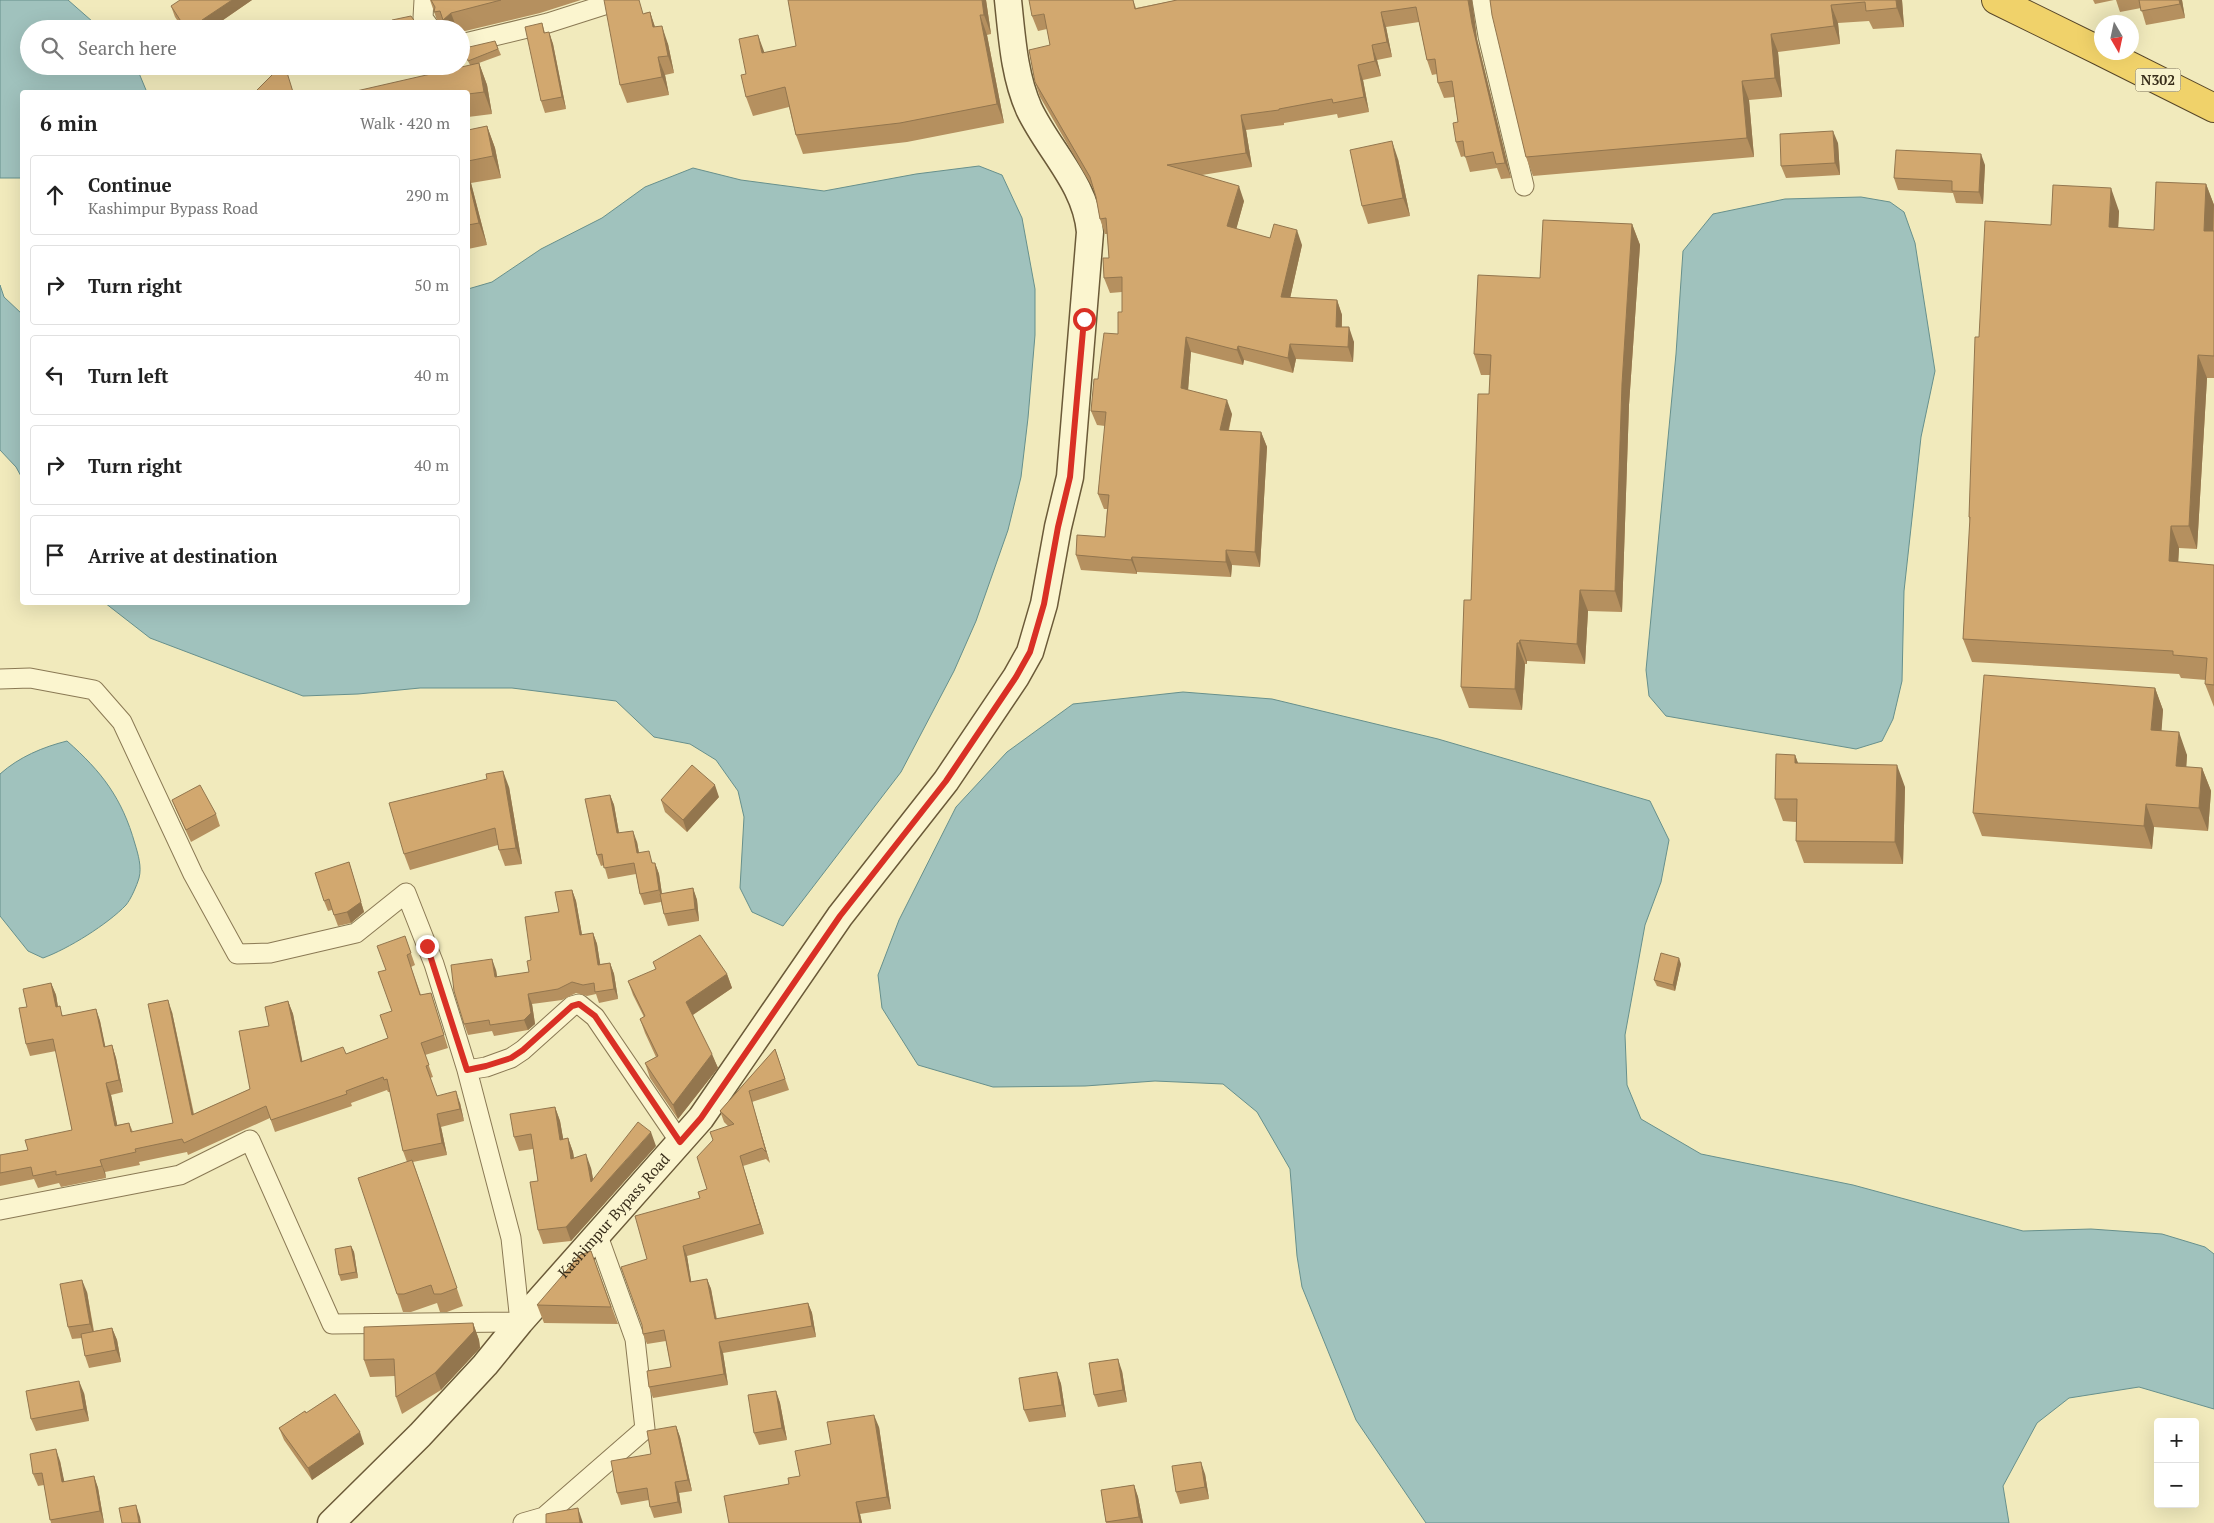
<!DOCTYPE html>
<html lang="en">
<head>
<meta charset="utf-8">
<style>
  :root { --surface:#fff; --page:#f6f6f6; --text:#222; --muted:#767676; --line:#e0e0e0 }
  body { margin:0; font-family:"PT Serif",serif; background:var(--page); color:var(--text) }
  .controls { position:absolute; right:15px; bottom:15px; display:grid; overflow:hidden; border-radius:5px; box-shadow:0 5px 20px #0002 }
  .controls button { width:45px; height:45px; display:grid; place-items:center; padding:0; border:0; border-bottom:1px solid var(--line); background:var(--surface); color:var(--text); font:25px sans-serif }
  .compass { position:absolute; left:2094px; top:15px; width:45px; height:45px; border-radius:50%; background:var(--surface); box-shadow:0 5px 20px #0002; rotate:171deg }
  .stop { position:absolute; width:15px; height:15px; margin:-11px; border:4px solid #d93025; border-radius:50%; background:#fff }
  .stop.end { background:#d93025; border-color:#fff; box-shadow:0 1px 5px #0008 }
  .list { margin:0; padding:0; list-style:none }
  h2 { display:flex; justify-content:space-between; align-items:center; height:65px; margin:0; padding:0 20px; font-size:21px }
  h2 small { font-size:16px; font-weight:400; color:var(--muted) }
  .list li { display:grid; grid-template-columns:32px 1fr auto; gap:15px; align-items:center; box-sizing:border-box; height:80px; margin:0 10px 10px; padding:0 10px; border:1px solid var(--line); border-radius:5px }
  .list b { display:block; font-size:19px; white-space:nowrap }
  .list p { margin:0; font-size:16px; white-space:nowrap; color:var(--muted) }
  .list em { font-size:16px; font-style:normal; color:var(--muted) }
  .icon { flex:none; width:28px; height:28px; fill:none; stroke:currentColor; stroke-width:2; stroke-linecap:round; stroke-linejoin:round }
  .map { position:relative; flex:none; width:2214px; height:1523px; overflow:hidden }
  .search { position:absolute; background:var(--surface); box-shadow:0 5px 20px #0002; left:20px; top:20px; width:450px; height:55px; display:flex; align-items:center; gap:12px; box-sizing:border-box; padding:0 18px; border-radius:28px; color:var(--muted); font-size:19px }
  .panel { position:absolute; background:var(--surface); box-shadow:0 5px 20px #0002; left:20px; top:90px; width:450px; height:515px; border-radius:5px }
  .map>svg:first-child { display:block }
  .water { fill:#a0c2bd; stroke:#67908c }
  .lines { fill:none; stroke-linecap:round; stroke-linejoin:round }
  .minor-casing { stroke:#8a7954; stroke-width:21 }
  .secondary-casing { stroke:#6b5a38; stroke-width:29 }
  .trunk-casing { stroke:#574629; stroke-width:30 }
  .minor { stroke:#fbf5cf; stroke-width:19 }
  .secondary { stroke:#fbf5cf; stroke-width:26 }
  .trunk { stroke:#f0d26a; stroke-width:28 }
  .wall { fill:#b5905f }
  .shaded-wall { fill:#93764e }
  .building { fill:#d2a86f; stroke:#93764e }
  .route { stroke:#d93025; stroke-width:6 }
  .labels { text-anchor:middle; stroke-width:5; stroke-linejoin:round; paint-order:stroke }
  .shield { fill:#f8f2cc; stroke:#72684f; stroke-width:1 }
  .shield-label { font-size:14px; font-weight:bold; fill:#382d1a }
  .street-label { font-size:15px; fill:#382d1a; stroke:#f8f2cc }
</style>
</head>
<body>
<div class="map">
<svg width="2214" height="1523" viewBox="0 0 2214 1523">
  <rect width="100%" height="100%" fill="#f1eabc"/>
  <path class="water" d="M 0,0 L 68,0 L 101,29 L 29,29 L 29,66 L 136,66 L 146,90 L 145,92 L 22,92 L 22,178 L 0,178 Z
    M 979,166 L 1002,175 L 1022,218 L 1035,289 L 1035,335 L 1028,418 L 1021,477 L 1008,530 L 976,621 L 954,671 L 901,772 L 783,926 L 752,912 L 740,888 L 744,817 L 738,791 L 716,760 L 690,744 L 654,737 L 616,701 L 512,688 L 420,688 L 358,694 L 303,696 L 150,638 L 105,603 L 468,602 L 468,289 L 492,282 L 541,249 L 602,218 L 645,187 L 693,168 L 741,180 L 824,191 L 916,174 Z
    M 1861,197 L 1890,202 L 1904,212 L 1915,243 L 1935,371 L 1921,437 L 1904,591 L 1902,681 L 1893,719 L 1882,741 L 1856,749 L 1666,716 L 1649,696 L 1646,670 L 1676,354 L 1683,251 L 1713,214 L 1785,199 Z
    M 0,285 L 4,297 L 22,314 L 22,478 L 16,467 L 0,450 Z
    M 1183,692 L 1272,699 L 1438,739 L 1650,801 L 1669,840 L 1661,882 L 1645,925 L 1625,1035 L 1627,1085 L 1641,1119 L 1701,1154 L 1853,1185 L 2023,1231 L 2091,1229 L 2162,1234 L 2205,1247 L 2214,1254 L 2214,1409 L 2139,1387 L 2069,1398 L 2037,1423 L 2003,1486 L 2009,1523 L 1426,1523 L 1356,1420 L 1302,1287 L 1297,1256 L 1290,1169 L 1257,1112 L 1223,1084 L 1155,1081 L 1085,1086 L 993,1087 L 918,1065 L 882,1008 L 878,975 L 899,920 L 956,807 L 1007,752 L 1073,704 Z
    M 67,741 C 102,772 122,798 135,844 C 138,854 142,867 139,878 C 137,885 131,899 126,905 C 108,924 68,949 43,958 L 28,951 L 0,916 L 0,774 C 19,757 43,747 67,741 Z"/>
  <g class="lines">
    <defs>
      <path id="minor" d="M 424,0 L 423,18 L 431,29
        M 1482,0 L 1488,36 L 1524,186
        M 461,44 L 548,23 L 620,0
        M 0,679 L 30,678 L 94,690 L 122,722 L 193,874 L 237,954 L 270,953 L 356,933 L 406,893 L 434,964 L 467,1070 L 511,1238 L 520,1322 L 332,1324 L 250,1140 L 180,1175 L 0,1210
        M 467,1070 L 486,1067 L 511,1058 L 523,1050 L 572,1006 L 579,1004 L 595,1017 L 680,1142
        M 523,1523 L 544,1517 L 645,1429 L 635,1339 L 598,1236"/>
      <g id="secondary">
        <path id="s1" d="M 331,1523 L 420,1435 L 485,1365 L 520,1322 L 701,1118 L 840,916 L 946,781 L 1016,677 L 1030,652 L 1044,604 L 1058,527 L 1070,477 L 1090,232 C 1086,184 1049,151 1029,109 C 1014,75 1012,37 1008,0"/>
      </g>
      <path id="trunk" d="M 1996,0 L 2102,52
        M 2102,52 L 2214,108"/>
    </defs>
    <use href="#minor" class="minor-casing"/>
    <use href="#secondary" class="secondary-casing"/>
    <use href="#trunk" class="trunk-casing"/>
    <use href="#minor" class="minor"/>
    <use href="#secondary" class="secondary"/>
    <use href="#trunk" class="trunk"/>
  </g>
  <path class="wall" d="M 252,0 L 210,29 L 183,29 L 175,17 L 171,6 Z
    M 430,0 L 581,0 L 540,13 L 461,32 L 461,29 L 440,29 Z
    M 986,0 L 991,34 L 987,35 L 1004,123 L 907,142 L 803,154 L 796,135 L 789,107 L 753,116 L 746,97 L 746,74 L 764,53 L 796,46 Z
    M 1133,0 L 1136,8 L 1177,0 L 1472,0 L 1477,39 L 1511,178 L 1501,179 L 1497,168 L 1470,172 L 1465,156 L 1461,157 L 1456,142 L 1458,122 L 1454,97 L 1444,98 L 1438,83 L 1437,74 L 1432,75 L 1427,60 L 1419,22 L 1386,27 L 1392,57 L 1377,60 L 1381,76 L 1363,80 L 1369,112 L 1338,118 L 1337,114 L 1284,123 L 1284,125 L 1246,130 L 1252,167 L 1202,175 L 1244,201 L 1236,229 L 1270,238 L 1302,245 L 1290,298 L 1337,300 L 1342,315 L 1342,327 L 1354,342 L 1353,362 L 1296,359 L 1293,373 L 1244,360 L 1243,365 L 1191,352 L 1188,390 L 1232,414 L 1229,430 L 1261,432 L 1267,447 L 1260,567 L 1232,565 L 1231,577 L 1137,572 L 1137,574 L 1081,570 L 1076,555 L 1105,537 L 1107,509 L 1104,509 L 1098,494 L 1105,426 L 1097,425 L 1091,411 L 1098,379 L 1118,334 L 1122,312 L 1122,292 L 1110,293 L 1104,278 L 1109,258 L 1107,234 L 1105,234 L 1100,219 L 1096,197 L 1094,190 L 1040,97 L 1035,82 L 1050,45 L 1047,29 L 1038,31 L 1032,16 Z
    M 1490,0 L 1902,0 L 1904,27 L 1873,29 L 1869,21 L 1838,23 L 1840,44 L 1778,52 L 1782,97 L 1749,100 L 1754,157 L 1533,176 L 1526,157 Z
    M 2093,0 L 2114,0 L 2095,4 Z
    M 2116,0 L 2182,0 L 2185,18 L 2146,25 L 2141,8 L 2120,12 Z
    M 650,12 L 655,27 L 668,44 L 674,73 L 665,75 L 669,95 L 627,103 L 620,85 L 644,13 Z
    M 542,23 L 545,33 L 549,32 L 553,44 L 566,109 L 545,113 L 541,101 Z
    M 495,41 L 501,55 L 479,63 L 487,85 L 492,114 L 468,117 L 468,92 L 470,65 L 468,61 Z
    M 487,126 L 495,148 L 501,178 L 471,183 L 487,245 L 468,249 L 468,130 Z
    M 1838,143 L 1840,175 L 1786,178 L 1781,166 Z
    M 1398,159 L 1410,216 L 1368,224 L 1362,206 Z
    M 1985,165 L 1983,204 L 1956,203 L 1953,193 L 1898,190 L 1894,178 Z
    M 2206,184 L 2214,205 L 2214,378 L 2207,378 L 2197,549 L 2179,548 L 2178,562 L 2214,565 L 2214,707 L 2205,684 L 2206,680 L 2181,678 L 2179,674 L 1972,662 L 1963,639 L 1970,522 L 1969,517 L 1979,337 L 2051,225 L 2119,211 L 2118,228 L 2154,230 Z
    M 1632,224 L 1640,245 L 1629,405 L 1622,612 L 1588,611 L 1585,664 L 1527,661 L 1527,664 L 1525,664 L 1522,710 L 1469,708 L 1461,687 L 1471,600 L 1489,394 L 1490,375 L 1481,375 L 1474,354 L 1540,278 Z
    M 2155,688 L 2163,710 L 2161,731 L 2187,755 L 2186,767 L 2202,768 L 2211,791 L 2208,831 L 2154,827 L 2152,849 L 1982,836 L 1973,813 Z
    M 1795,755 L 1798,763 L 1905,787 L 1903,864 L 1804,863 L 1796,841 L 1796,822 L 1783,821 L 1775,799 Z
    M 509,787 L 522,864 L 505,866 L 499,850 L 498,845 L 410,870 L 404,854 Z
    M 610,795 L 614,805 L 619,833 L 637,842 L 639,853 L 653,863 L 655,863 L 659,874 L 662,894 L 693,888 L 697,900 L 699,921 L 668,926 L 664,914 L 661,902 L 644,905 L 640,894 L 636,874 L 608,879 L 604,865 L 601,866 L 597,855 Z
    M 719,797 L 687,832 L 665,812 L 661,800 Z
    M 172,800 L 216,814 L 220,826 L 191,842 L 177,812 Z
    M 349,862 L 364,912 L 351,923 L 338,926 L 332,910 L 328,911 L 324,901 Z
    M 572,890 L 576,901 L 582,935 L 593,933 L 597,944 L 600,964 L 610,963 L 614,974 L 618,999 L 599,1003 L 596,994 L 587,996 L 576,993 L 562,1000 L 532,1004 L 535,1024 L 528,1030 L 494,1036 L 492,1031 L 468,1035 L 464,1024 L 496,970 L 497,977 L 529,972 L 531,960 L 559,912 Z
    M 405,936 L 415,965 L 411,967 L 421,995 L 431,993 L 448,1048 L 425,1055 L 433,1077 L 430,1078 L 437,1096 L 460,1103 L 464,1121 L 441,1127 L 447,1155 L 413,1162 L 463,1306 L 447,1312 L 440,1312 L 437,1303 L 411,1312 L 403,1312 L 397,1294 L 407,1162 L 403,1151 L 390,1092 L 388,1092 L 387,1090 L 351,1103 L 352,1106 L 275,1132 L 270,1118 L 188,1155 L 187,1152 L 139,1162 L 140,1165 L 105,1172 L 106,1178 L 61,1187 L 59,1183 L 38,1188 L 34,1179 L 0,1186 L 0,1155 L 28,1150 L 72,1130 L 56,1051 L 30,1056 L 26,1044 L 27,1007 L 51,983 L 56,995 L 58,1007 L 63,1016 L 96,1009 L 100,1021 L 105,1047 L 112,1045 L 116,1058 L 123,1092 L 111,1095 L 117,1125 L 129,1123 L 133,1132 L 173,1123 L 172,1012 L 194,1114 L 250,1089 L 269,1026 L 288,1001 L 293,1014 L 302,1061 L 346,1054 L 388,1038 L 392,1011 L 386,970 Z
    M 1681,964 L 1675,991 L 1657,986 L 1654,980 Z
    M 727,974 L 732,988 L 693,1015 L 718,1068 L 678,1119 L 650,1078 L 645,1063 L 656,1057 L 645,1033 L 640,1019 L 644,1017 L 633,995 L 628,981 Z
    M 775,1049 L 789,1090 L 752,1102 L 770,1163 L 766,1159 L 743,1166 L 764,1234 L 687,1256 L 691,1282 L 707,1279 L 711,1289 L 717,1319 L 808,1303 L 812,1313 L 816,1337 L 723,1353 L 728,1385 L 653,1398 L 649,1387 L 671,1367 L 666,1341 L 647,1344 L 643,1334 L 647,1259 L 700,1198 L 707,1189 L 728,1126 L 724,1122 L 720,1111 Z
    M 555,1107 L 560,1121 L 563,1139 L 568,1138 L 573,1152 L 574,1158 L 591,1168 L 593,1180 L 656,1146 L 571,1241 L 543,1244 L 538,1230 L 538,1181 L 533,1149 L 519,1151 L 514,1137 Z
    M 351,1246 L 354,1252 L 358,1278 L 341,1281 L 339,1275 Z
    M 591,1251 L 618,1324 L 544,1323 L 537,1305 Z
    M 87,1292 L 94,1331 L 112,1328 L 117,1340 L 121,1362 L 89,1368 L 85,1356 L 82,1338 L 72,1339 L 68,1327 Z
    M 473,1323 L 479,1340 L 480,1348 L 441,1390 L 402,1414 L 396,1397 L 395,1376 L 370,1377 L 364,1360 Z
    M 1122,1371 L 1127,1402 L 1098,1407 L 1094,1395 Z
    M 1057,1372 L 1061,1384 L 1066,1417 L 1029,1422 L 1024,1410 Z
    M 776,1391 L 780,1403 L 787,1440 L 759,1445 L 754,1433 Z
    M 84,1393 L 89,1421 L 36,1431 L 31,1419 Z
    M 306,1413 L 364,1444 L 312,1480 L 284,1440 L 279,1428 Z
    M 676,1426 L 680,1437 L 692,1491 L 679,1493 L 682,1513 L 654,1518 L 650,1507 L 649,1500 L 621,1505 L 617,1493 Z
    M 879,1427 L 891,1509 L 860,1514 L 862,1523 L 729,1523 L 789,1484 L 800,1476 L 831,1444 Z
    M 60,1461 L 64,1482 L 94,1476 L 98,1488 L 104,1523 L 51,1523 L 44,1485 L 38,1486 L 33,1474 Z
    M 1205,1474 L 1209,1499 L 1180,1504 L 1176,1492 Z
    M 1134,1485 L 1138,1497 L 1143,1523 L 1106,1523 L 1101,1490 Z"/>
  <path class="shaded-wall" d="M 232,0 L 252,0 L 210,29 L 196,29 L 202,20 Z
    M 982,0 L 986,0 L 991,34 L 984,15 Z
    M 1468,0 L 1472,0 L 1477,39 L 1511,178 L 1505,163 L 1472,24 Z
    M 1896,0 L 1902,0 L 1904,27 L 1897,8 Z
    M 2179,0 L 2182,0 L 2185,18 L 2180,4 Z
    M 1831,5 L 1838,23 L 1840,44 L 1834,26 Z
    M 650,12 L 656,30 L 653,27 Z
    M 1381,12 L 1386,27 L 1392,57 L 1387,42 Z
    M 451,13 L 457,29 L 446,29 L 443,20 Z
    M 980,15 L 987,35 L 1004,123 L 997,104 Z
    M 662,26 L 668,44 L 674,73 L 668,56 Z
    M 549,32 L 553,44 L 566,109 L 562,97 Z
    M 1771,34 L 1778,52 L 1782,97 L 1775,78 Z
    M 758,35 L 765,54 L 762,53 Z
    M 1372,45 L 1377,60 L 1381,76 L 1375,61 Z
    M 658,57 L 665,75 L 669,95 L 662,77 Z
    M 479,63 L 487,85 L 492,114 L 484,92 Z
    M 1358,65 L 1363,80 L 1369,112 L 1364,97 Z
    M 1742,81 L 1749,100 L 1754,157 L 1747,138 Z
    M 1241,115 L 1246,130 L 1252,167 L 1246,153 Z
    M 487,126 L 495,148 L 501,178 L 493,156 Z
    M 1833,131 L 1838,143 L 1840,175 L 1835,163 Z
    M 1392,141 L 1398,159 L 1410,216 L 1403,198 Z
    M 1981,154 L 1985,165 L 1983,204 L 1979,192 Z
    M 468,173 L 471,183 L 487,245 L 479,223 L 468,178 Z
    M 2206,184 L 2214,205 L 2212,253 L 2204,231 Z
    M 1239,186 L 1244,201 L 1233,241 L 1227,226 Z
    M 2111,188 L 2119,211 L 2117,250 L 2109,227 Z
    M 1632,224 L 1640,245 L 1629,405 L 1622,612 L 1615,591 L 1622,384 Z
    M 1297,230 L 1302,245 L 1287,312 L 1281,297 Z
    M 1337,300 L 1342,315 L 1341,341 L 1336,327 Z
    M 1349,327 L 1354,342 L 1353,362 L 1348,347 Z
    M 1186,337 L 1191,352 L 1187,403 L 1181,388 Z
    M 1290,344 L 1296,359 L 1293,373 L 1288,358 Z
    M 1238,346 L 1244,360 L 1243,365 L 1237,350 Z
    M 2198,355 L 2207,378 L 2197,549 L 2189,526 Z
    M 1227,400 L 1232,414 L 1225,444 L 1220,430 Z
    M 1261,432 L 1267,447 L 1260,567 L 1255,552 Z
    M 2171,526 L 2179,548 L 2177,584 L 2169,561 Z
    M 1226,550 L 1232,565 L 1231,577 L 1226,562 Z
    M 1132,557 L 1137,572 L 1137,574 L 1131,560 Z
    M 1580,590 L 1588,611 L 1585,664 L 1577,644 Z
    M 1520,640 L 1527,661 L 1527,664 L 1519,643 Z
    M 1517,643 L 1525,664 L 1522,710 L 1515,689 Z
    M 2155,688 L 2163,710 L 2160,753 L 2151,730 Z
    M 2179,732 L 2187,755 L 2185,789 L 2176,766 Z
    M 1795,755 L 1803,777 L 1795,763 Z
    M 1897,765 L 1905,787 L 1903,864 L 1895,842 Z
    M 2202,768 L 2211,791 L 2208,831 L 2199,808 Z
    M 503,771 L 509,787 L 522,864 L 516,848 Z
    M 715,785 L 719,797 L 687,832 L 683,820 Z
    M 610,795 L 614,805 L 621,844 L 617,833 Z
    M 2146,804 L 2154,827 L 2152,849 L 2144,826 Z
    M 633,831 L 637,842 L 641,864 L 637,853 Z
    M 349,862 L 364,912 L 351,923 L 347,912 Z
    M 655,863 L 659,874 L 663,901 L 659,890 Z
    M 693,888 L 697,900 L 699,921 L 695,909 Z
    M 572,890 L 576,901 L 584,946 L 580,935 Z
    M 593,933 L 597,944 L 602,975 L 598,965 Z
    M 1679,958 L 1681,964 L 1675,991 L 1673,985 Z
    M 492,959 L 496,970 L 499,988 L 495,977 Z
    M 610,963 L 614,974 L 618,999 L 614,989 Z
    M 727,974 L 732,988 L 691,1016 L 686,1002 Z
    M 51,983 L 56,995 L 60,1019 L 56,1007 Z
    M 528,994 L 532,1004 L 535,1024 L 528,1030 L 524,1020 Z
    M 168,1000 L 172,1012 L 196,1127 L 192,1115 Z
    M 288,1001 L 293,1014 L 305,1074 L 301,1062 Z
    M 96,1009 L 100,1021 L 108,1059 L 104,1047 Z
    M 112,1045 L 116,1058 L 123,1092 L 119,1080 Z
    M 712,1054 L 718,1068 L 678,1119 L 673,1105 Z
    M 106,1083 L 111,1095 L 120,1138 L 115,1126 Z
    M 456,1091 L 460,1103 L 464,1121 L 460,1109 Z
    M 749,1091 L 752,1102 L 770,1163 L 766,1152 Z
    M 555,1107 L 560,1121 L 566,1154 L 560,1140 Z
    M 437,1114 L 441,1127 L 447,1155 L 442,1143 Z
    M 651,1132 L 656,1146 L 571,1241 L 566,1227 L 591,1182 L 586,1154 L 591,1168 L 596,1194 Z
    M 568,1138 L 573,1152 L 576,1173 L 571,1159 Z
    M 740,1156 L 743,1166 L 764,1234 L 760,1224 Z
    M 100,1160 L 105,1172 L 106,1178 Z
    M 351,1246 L 354,1252 L 358,1278 L 356,1272 Z
    M 683,1246 L 687,1256 L 693,1292 L 690,1282 Z
    M 707,1279 L 711,1289 L 718,1330 L 715,1319 Z
    M 82,1280 L 87,1292 L 94,1336 L 90,1324 Z
    M 808,1303 L 812,1313 L 816,1337 L 812,1326 Z
    M 473,1323 L 479,1340 L 480,1348 L 441,1390 L 435,1373 Z
    M 112,1328 L 117,1340 L 121,1362 L 116,1350 Z
    M 719,1342 L 723,1353 L 728,1385 L 724,1374 Z
    M 1118,1359 L 1122,1371 L 1127,1402 L 1123,1390 Z
    M 1057,1372 L 1061,1384 L 1066,1417 L 1062,1405 Z
    M 79,1381 L 84,1393 L 89,1421 L 84,1409 Z
    M 776,1391 L 780,1403 L 787,1440 L 782,1428 Z
    M 874,1415 L 879,1427 L 891,1509 L 887,1497 Z
    M 676,1426 L 680,1437 L 692,1491 L 688,1480 Z
    M 360,1432 L 364,1444 L 312,1480 L 308,1468 Z
    M 56,1449 L 60,1461 L 67,1494 L 62,1482 Z
    M 1201,1462 L 1205,1474 L 1209,1499 L 1205,1487 Z
    M 94,1476 L 98,1488 L 104,1523 L 100,1511 Z
    M 675,1482 L 679,1493 L 682,1513 L 678,1502 Z
    M 1134,1485 L 1138,1497 L 1143,1523 L 1141,1523 L 1139,1517 Z
    M 856,1502 L 860,1514 L 862,1523 L 860,1523 Z
    M 136,1505 L 140,1517 L 141,1523 L 139,1523 Z
    M 578,1508 L 583,1523 L 580,1523 Z"/>
  <path class="building" d="M 180,0 L 232,0 L 202,20 L 204,23 L 196,29 L 186,29 L 171,6 Z
    M 431,0 L 501,0 L 451,13 L 443,20 L 440,11 L 434,12 L 435,7 Z
    M 604,0 L 639,0 L 643,14 L 650,12 L 653,27 L 662,26 L 668,56 L 658,57 L 662,77 L 620,85 Z
    M 788,0 L 982,0 L 984,15 L 980,15 L 997,104 L 900,123 L 796,135 L 785,87 L 746,97 L 741,75 L 746,74 L 739,39 L 758,35 L 762,53 L 796,46 Z
    M 1029,0 L 1133,0 L 1135,9 L 1177,0 L 1468,0 L 1472,24 L 1505,163 L 1496,164 L 1493,152 L 1465,157 L 1463,141 L 1456,142 L 1453,123 L 1458,122 L 1452,81 L 1438,83 L 1435,59 L 1427,60 L 1416,7 L 1381,12 L 1387,42 L 1372,45 L 1375,61 L 1358,65 L 1364,97 L 1333,103 L 1332,99 L 1279,109 L 1279,110 L 1241,115 L 1246,153 L 1167,165 L 1239,186 L 1227,226 L 1270,238 L 1274,224 L 1297,230 L 1281,297 L 1337,300 L 1336,327 L 1349,327 L 1348,347 L 1290,344 L 1288,358 L 1238,346 L 1237,350 L 1186,337 L 1181,388 L 1227,400 L 1220,430 L 1261,432 L 1255,552 L 1226,550 L 1226,562 L 1132,557 L 1131,560 L 1076,555 L 1077,535 L 1105,537 L 1109,495 L 1098,494 L 1106,412 L 1091,411 L 1094,379 L 1098,379 L 1104,333 L 1118,334 L 1118,312 L 1122,312 L 1122,277 L 1104,278 L 1103,258 L 1109,258 L 1106,218 L 1100,219 L 1096,197 L 1090,177 L 1035,82 L 1029,50 L 1050,45 L 1044,14 L 1032,16 Z
    M 1490,0 L 1896,0 L 1897,8 L 1866,11 L 1865,2 L 1831,5 L 1834,26 L 1771,34 L 1775,78 L 1742,81 L 1747,138 L 1526,157 L 1492,15 Z
    M 2139,0 L 2179,0 L 2180,4 L 2141,11 Z
    M 411,16 L 420,29 L 394,29 L 392,20 Z
    M 542,23 L 544,33 L 549,32 L 562,97 L 541,101 L 525,27 Z
    M 495,41 L 498,49 L 468,61 L 465,48 Z
    M 479,63 L 484,92 L 468,94 L 468,92 L 352,92 Z
    M 281,66 L 285,66 L 293,92 L 255,92 Z
    M 487,126 L 493,156 L 468,161 L 468,130 Z
    M 1833,131 L 1835,163 L 1781,166 L 1780,134 Z
    M 1392,141 L 1403,198 L 1362,206 L 1350,150 Z
    M 1896,150 L 1981,154 L 1979,192 L 1952,191 L 1952,181 L 1894,178 Z
    M 468,178 L 479,223 L 468,225 Z
    M 2156,182 L 2206,184 L 2204,231 L 2214,231 L 2214,356 L 2198,355 L 2189,526 L 2171,526 L 2169,561 L 2214,565 L 2214,685 L 2205,684 L 2207,658 L 2173,655 L 2173,651 L 1963,639 L 1970,517 L 1969,517 L 1975,337 L 1979,337 L 1985,221 L 2051,225 L 2053,185 L 2111,188 L 2109,227 L 2154,230 Z
    M 1543,220 L 1632,224 L 1622,384 L 1615,591 L 1580,590 L 1577,644 L 1520,640 L 1519,643 L 1517,643 L 1515,689 L 1461,687 L 1464,600 L 1471,600 L 1478,394 L 1489,394 L 1491,355 L 1474,354 L 1478,275 L 1540,278 Z
    M 1984,675 L 2155,688 L 2151,730 L 2179,732 L 2176,766 L 2202,768 L 2199,808 L 2146,804 L 2144,826 L 1973,813 Z
    M 1776,754 L 1795,755 L 1795,763 L 1897,765 L 1895,842 L 1796,841 L 1797,799 L 1775,799 Z
    M 692,765 L 715,785 L 683,820 L 661,800 Z
    M 503,771 L 516,848 L 499,850 L 495,828 L 404,854 L 389,803 L 487,779 L 486,774 Z
    M 200,785 L 216,814 L 186,830 L 172,800 Z
    M 610,795 L 617,833 L 633,831 L 637,853 L 649,851 L 652,863 L 655,863 L 659,890 L 640,894 L 634,863 L 604,868 L 602,854 L 597,855 L 585,799 Z
    M 349,862 L 361,902 L 347,912 L 334,915 L 329,899 L 324,901 L 315,873 Z
    M 693,888 L 695,909 L 664,914 L 660,894 Z
    M 572,890 L 580,935 L 593,933 L 598,965 L 610,963 L 614,989 L 595,992 L 594,983 L 583,985 L 572,982 L 558,989 L 528,994 L 531,1013 L 524,1020 L 490,1025 L 489,1020 L 464,1024 L 454,991 L 451,965 L 492,959 L 495,977 L 529,972 L 527,961 L 531,960 L 525,917 L 559,912 L 555,892 Z
    M 700,935 L 727,974 L 686,1002 L 712,1054 L 673,1105 L 645,1063 L 658,1056 L 640,1019 L 645,1016 L 628,981 L 656,969 L 653,962 Z
    M 405,936 L 411,953 L 407,955 L 420,995 L 431,993 L 444,1035 L 421,1043 L 429,1065 L 426,1066 L 437,1096 L 456,1091 L 460,1109 L 437,1114 L 442,1143 L 403,1151 L 387,1079 L 384,1080 L 383,1077 L 346,1091 L 347,1094 L 271,1120 L 266,1106 L 184,1143 L 182,1139 L 135,1149 L 136,1152 L 100,1160 L 102,1166 L 56,1175 L 56,1171 L 33,1176 L 31,1167 L 0,1173 L 0,1155 L 28,1150 L 25,1140 L 72,1130 L 53,1039 L 26,1044 L 19,1008 L 27,1007 L 23,989 L 51,983 L 56,1007 L 60,1006 L 62,1016 L 96,1009 L 104,1047 L 112,1045 L 119,1080 L 106,1083 L 115,1126 L 129,1123 L 131,1132 L 173,1123 L 148,1004 L 168,1000 L 192,1115 L 250,1089 L 239,1031 L 269,1026 L 265,1007 L 288,1001 L 301,1062 L 343,1047 L 346,1054 L 388,1038 L 380,1015 L 392,1011 L 378,972 L 386,970 L 377,946 Z
    M 1661,953 L 1679,958 L 1673,985 L 1654,980 Z
    M 775,1049 L 785,1079 L 749,1091 L 766,1152 L 762,1148 L 740,1156 L 760,1224 L 683,1246 L 690,1282 L 707,1279 L 715,1319 L 808,1303 L 812,1326 L 719,1342 L 724,1374 L 649,1387 L 647,1371 L 671,1367 L 664,1330 L 643,1334 L 642,1325 L 621,1267 L 647,1259 L 635,1216 L 700,1198 L 698,1192 L 707,1189 L 697,1157 L 713,1140 L 710,1132 L 734,1124 L 720,1111 Z
    M 555,1107 L 560,1140 L 568,1138 L 571,1159 L 586,1154 L 591,1182 L 638,1122 L 651,1132 L 566,1227 L 538,1230 L 530,1182 L 538,1181 L 531,1134 L 514,1137 L 510,1114 Z
    M 412,1160 L 457,1288 L 441,1294 L 434,1294 L 431,1285 L 404,1294 L 397,1294 L 358,1178 Z
    M 351,1246 L 356,1272 L 339,1275 L 335,1249 Z
    M 591,1251 L 611,1307 L 537,1305 L 580,1255 Z
    M 82,1280 L 90,1324 L 68,1327 L 60,1284 Z
    M 473,1323 L 474,1331 L 435,1373 L 396,1397 L 394,1359 L 364,1360 L 364,1327 Z
    M 112,1328 L 116,1350 L 85,1356 L 81,1334 Z
    M 1118,1359 L 1123,1390 L 1094,1395 L 1089,1363 Z
    M 1057,1372 L 1062,1405 L 1024,1410 L 1019,1378 Z
    M 79,1381 L 84,1409 L 31,1419 L 26,1391 Z
    M 776,1391 L 782,1428 L 754,1433 L 748,1395 Z
    M 335,1394 L 360,1432 L 308,1468 L 279,1428 L 305,1411 L 306,1413 Z
    M 874,1415 L 887,1497 L 856,1502 L 860,1523 L 729,1523 L 724,1496 L 789,1484 L 788,1478 L 800,1476 L 795,1451 L 831,1444 L 827,1422 Z
    M 676,1426 L 688,1480 L 675,1482 L 678,1502 L 650,1507 L 647,1488 L 617,1493 L 611,1461 L 651,1454 L 647,1431 Z
    M 56,1449 L 62,1482 L 94,1476 L 100,1511 L 50,1520 L 42,1473 L 33,1474 L 30,1454 Z
    M 1201,1462 L 1205,1487 L 1176,1492 L 1172,1466 Z
    M 1134,1485 L 1139,1517 L 1106,1522 L 1101,1490 Z
    M 136,1505 L 139,1523 L 122,1523 L 119,1508 Z
    M 578,1508 L 580,1523 L 546,1523 L 546,1514 Z"/>
  <g class="lines">
    <path class="route" d="M 427,946 L 467,1070 L 486,1066 L 511,1058 L 523,1050 L 572,1006 L 579,1004 L 595,1016 L 680,1142 L 701,1118 L 840,916 L 946,781 L 1016,677 L 1030,652 L 1044,604 L 1058,527 L 1070,477 L 1084,319"/>
  </g>
  <g class="labels">
    <rect class="shield" x="2135.5" y="68.5" width="45" height="23" rx="4"/>
    <g class="shield-label">
      <text x="2158" y="85">N302</text>
    </g>
    <g class="street-label">
      <text dy="5" stroke="none"><textPath href="#s1" startOffset="418">Kashimpur Bypass Road</textPath></text>
    </g>
  </g>
</svg>
<div class="controls">
<button>+</button>
<button>−</button>
</div>
<svg class="compass" viewBox="-18 -18 36 36"><path d="M0-13l5 13h-10z" fill="#e53935"/><path d="M0 13l5-13h-10z" fill="#767676"/></svg>
<div class="stop" style="left:1084px;top:319px"></div>
<div class="stop end" style="left:427px;top:946px"></div>
<div class="search"><svg class="icon" aria-label="search" viewBox="0 0 24 24"><circle cx="10" cy="10" r="6"/><path d="M15 15l6 6"/></svg>Search here</div>
<section class="panel">
<h2>6 min<small>Walk · 420 m</small></h2>
<ul class="list">
<li><svg class="icon" aria-label="ahead" viewBox="0 0 24 24"><path d="M12 20V5M6 11l6-6 6 6"/></svg><div><b>Continue</b><p>Kashimpur Bypass Road</p></div><em>290 m</em></li>
<li><svg class="icon" aria-label="right" viewBox="0 0 24 24"><path d="M7 20v-9h11M14 6l5 5-5 5"/></svg><div><b>Turn right</b></div><em>50 m</em></li>
<li><svg class="icon" aria-label="left" viewBox="0 0 24 24"><path d="M17 20v-9H6M10 6l-5 5 5 5"/></svg><div><b>Turn left</b></div><em>40 m</em></li>
<li><svg class="icon" aria-label="right" viewBox="0 0 24 24"><path d="M7 20v-9h11M14 6l5 5-5 5"/></svg><div><b>Turn right</b></div><em>40 m</em></li>
<li><svg class="icon" aria-label="arrive" viewBox="0 0 24 24"><path d="M6 21V4h12l-3 4 3 4H6"/></svg><div><b>Arrive at destination</b></div></li>
</ul>
</section>
</div>
</body>
</html>
